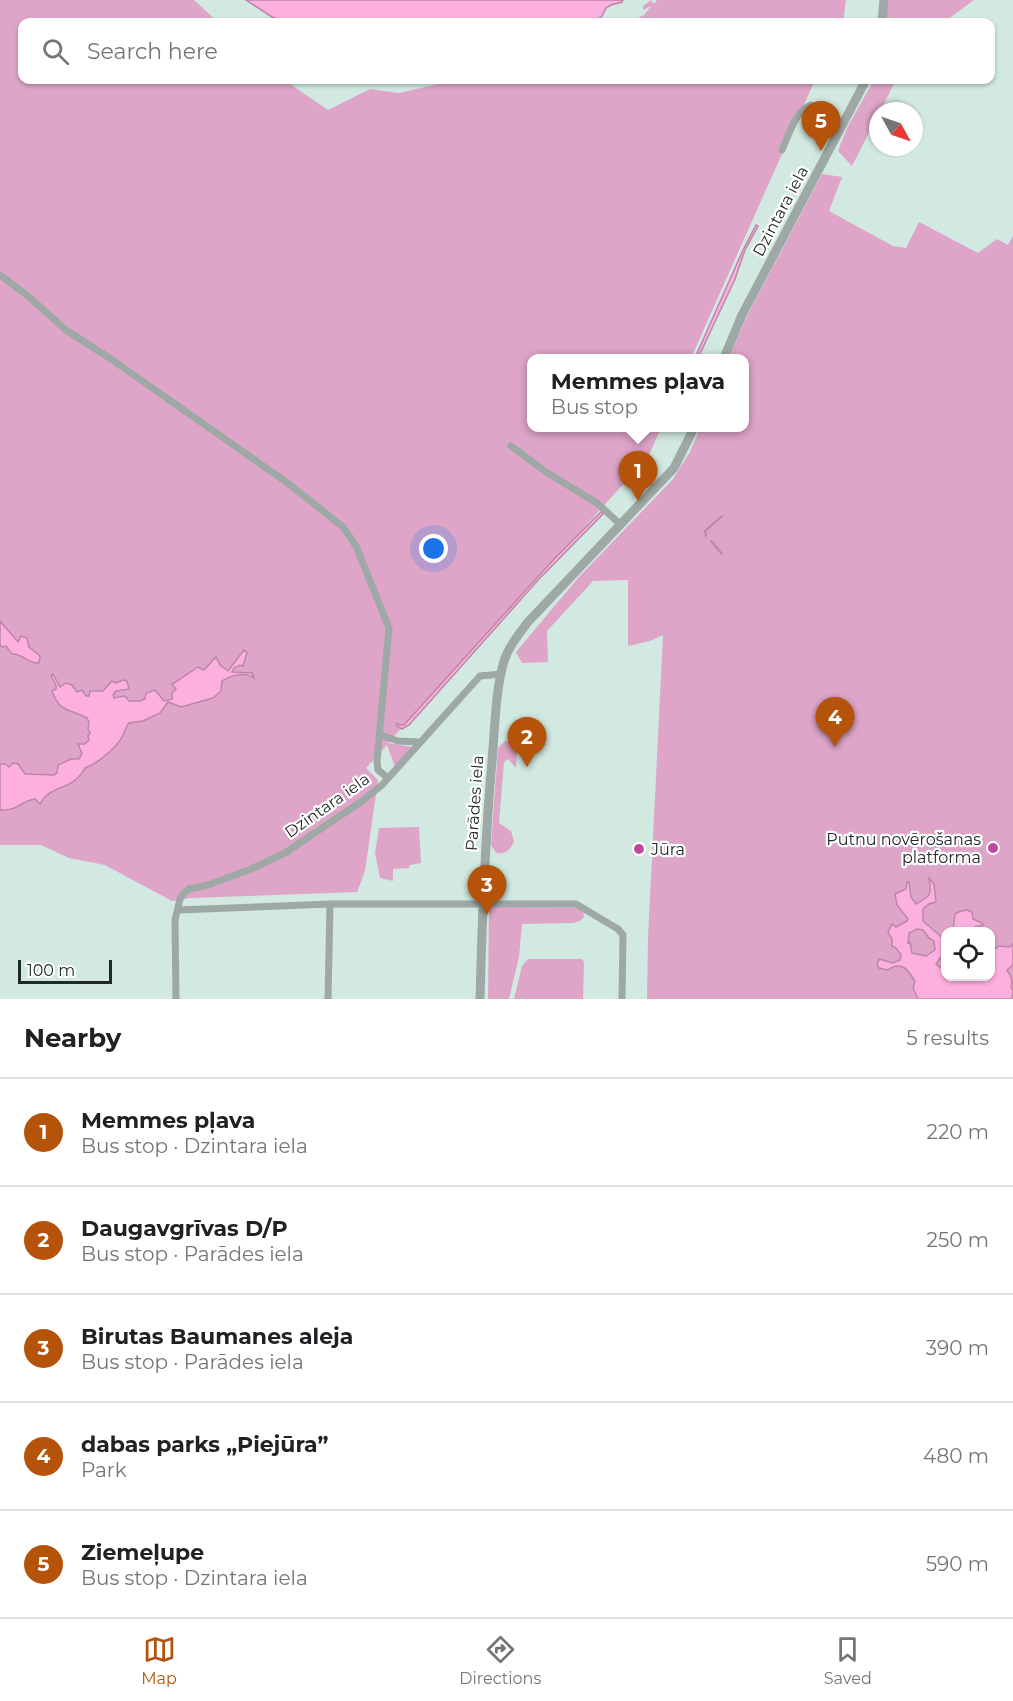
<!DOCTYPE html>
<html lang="en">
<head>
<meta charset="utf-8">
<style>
  :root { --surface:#fff; --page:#f2f2f2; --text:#202124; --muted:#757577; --line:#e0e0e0; --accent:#b45309 }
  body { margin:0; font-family:Montserrat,sans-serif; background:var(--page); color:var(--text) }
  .controls { position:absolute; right:18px; bottom:18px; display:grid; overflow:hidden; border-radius:12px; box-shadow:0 2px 4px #0004 }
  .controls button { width:54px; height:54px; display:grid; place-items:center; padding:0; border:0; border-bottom:2px solid var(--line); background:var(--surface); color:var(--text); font:30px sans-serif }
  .compass { position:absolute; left:869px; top:102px; width:54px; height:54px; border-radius:50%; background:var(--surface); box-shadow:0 2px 4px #0004; rotate:130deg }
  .scale { position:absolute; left:18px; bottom:15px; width:94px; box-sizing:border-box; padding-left:6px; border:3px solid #202926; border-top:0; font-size:16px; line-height:21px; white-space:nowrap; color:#202926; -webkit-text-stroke:4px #fff; paint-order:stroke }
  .you { position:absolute; left:434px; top:549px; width:21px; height:21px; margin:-15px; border:4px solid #fff; border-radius:50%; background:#1a73e8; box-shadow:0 0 0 9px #1a73e833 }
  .badge { display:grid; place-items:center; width:39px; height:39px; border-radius:50%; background:var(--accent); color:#fff; font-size:20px; font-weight:700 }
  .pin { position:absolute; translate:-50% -50px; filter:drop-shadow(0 2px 3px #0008) }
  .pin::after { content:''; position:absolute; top:32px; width:21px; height:18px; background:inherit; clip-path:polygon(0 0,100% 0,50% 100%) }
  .popup { position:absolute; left:527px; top:354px; width:222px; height:78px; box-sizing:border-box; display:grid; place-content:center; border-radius:12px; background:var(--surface); filter:drop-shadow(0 2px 4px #0005); font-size:20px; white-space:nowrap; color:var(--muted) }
  .popup b { font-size:22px; color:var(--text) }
  .popup::after { content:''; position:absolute; left:50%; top:100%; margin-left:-12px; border:12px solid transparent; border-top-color:var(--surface) }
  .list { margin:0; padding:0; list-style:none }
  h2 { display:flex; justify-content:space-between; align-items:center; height:78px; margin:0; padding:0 24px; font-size:26px }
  h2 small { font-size:20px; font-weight:400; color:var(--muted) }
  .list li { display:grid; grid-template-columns:39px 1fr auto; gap:18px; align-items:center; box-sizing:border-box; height:108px; padding:0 24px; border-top:2px solid var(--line) }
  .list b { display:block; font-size:22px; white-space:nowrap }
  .list p { margin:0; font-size:20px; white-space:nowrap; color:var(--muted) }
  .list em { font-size:20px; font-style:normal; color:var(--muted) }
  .icon { flex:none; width:33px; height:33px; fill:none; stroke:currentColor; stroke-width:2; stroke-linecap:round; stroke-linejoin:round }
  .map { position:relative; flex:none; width:1013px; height:999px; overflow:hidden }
  .search { position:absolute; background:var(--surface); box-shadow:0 2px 4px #0004; left:18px; right:18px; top:18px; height:66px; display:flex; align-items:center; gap:15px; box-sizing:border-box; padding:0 21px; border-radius:12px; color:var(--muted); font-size:22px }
  .sheet { height:618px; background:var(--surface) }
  nav { display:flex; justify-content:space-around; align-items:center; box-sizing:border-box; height:84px; border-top:2px solid var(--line); background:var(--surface); font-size:16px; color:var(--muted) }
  nav a { display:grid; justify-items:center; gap:3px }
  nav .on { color:var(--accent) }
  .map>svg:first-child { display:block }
  .green { fill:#dea5c8; fill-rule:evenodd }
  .water { fill:#fdafdf; stroke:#bb87a8; stroke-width:1.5; fill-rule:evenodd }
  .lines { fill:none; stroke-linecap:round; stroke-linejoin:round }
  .stream { stroke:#bb87a8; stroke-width:2 }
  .minor { stroke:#9ea8a5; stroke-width:7 }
  .tertiary { stroke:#9ea8a5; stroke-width:9 }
  .poi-dot { fill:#c1489c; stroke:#fff; stroke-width:2 }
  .labels { text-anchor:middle; stroke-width:4.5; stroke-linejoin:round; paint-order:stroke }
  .street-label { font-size:16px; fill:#202926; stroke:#fff }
  .poi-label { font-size:16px; fill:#202926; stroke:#fff; text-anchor:end }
</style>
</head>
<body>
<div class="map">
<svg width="1013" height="999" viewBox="0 0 1013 999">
  <rect width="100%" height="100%" fill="#d1e9e1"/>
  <path class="green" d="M 0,0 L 194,0 L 218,22 L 22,22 L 22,80 L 284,80 L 328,110 L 370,89 L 399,93 L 456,80 L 815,80 L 691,358 L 532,358 L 532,428 L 661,428 L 648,457 L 388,743 L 412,747 L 395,767 L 387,745 L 366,768 L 378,780 L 365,871 L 357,892 L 190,898 L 172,901 L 105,865 L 69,858 L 41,845 L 0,845 Z
    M 651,0 L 654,4 L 657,0 L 846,0 L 843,22 L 630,22 L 644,15 L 651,6 L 643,10 L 643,6 Z
    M 887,0 L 974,0 L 944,22 L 887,22 Z
    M 874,80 L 896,80 L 880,111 L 878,111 L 878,115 L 852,166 L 838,151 L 848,126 Z
    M 822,174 L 842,177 L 829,211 L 893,246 L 906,248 L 919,222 L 978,253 L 997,239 L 1008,245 L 1013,236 L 1013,999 L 647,999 L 648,938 L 663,635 L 650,641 L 628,646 L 628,580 L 593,581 L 547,631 L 548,662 L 522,663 L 516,652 L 578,578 L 673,479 L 690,452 L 700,428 L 744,428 L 744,358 L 729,358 L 747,316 ZM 946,932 L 990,932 L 990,976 L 946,976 Z
    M 505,741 L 514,743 L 517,749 L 516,768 L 508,759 L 504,762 L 499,823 L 511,831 L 514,841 C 511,850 505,855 496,853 L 491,845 L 498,748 Z
    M 419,827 L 421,863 L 410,865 L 409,868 L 393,869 L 393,881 L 380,878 L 375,853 L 379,828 Z
    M 489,907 L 578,908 L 583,912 L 584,917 L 580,921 L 573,923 L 522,924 L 519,957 L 509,999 L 488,999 Z
    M 528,959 L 582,959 L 584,962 L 583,999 L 514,999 L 522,966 Z"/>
  <path class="water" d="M 246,0 L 623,0 L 622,2 L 611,5 L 606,8 L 602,16 L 593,22 L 287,22 L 272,17 Z
    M 756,225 L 758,226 L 745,250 L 735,279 L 698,358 L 695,358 L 743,250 Z
    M 602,511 L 603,514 L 539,579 L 409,725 L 402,729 L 396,725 L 397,723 L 400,725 L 404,725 L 554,559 Z
    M 0,621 L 18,642 L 21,636 L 27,638 L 29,647 L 40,656 L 39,663 C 27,664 23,653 12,654 L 6,646 L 2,647 L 0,645 Z
    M 244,650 L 247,653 L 243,666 L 240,665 L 234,668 L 232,672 L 252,673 L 254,678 C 244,672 232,675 222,681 L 221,691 L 213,698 L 181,707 L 168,702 L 160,713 L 143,721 L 129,723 C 125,728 125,732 122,737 C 116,748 97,764 85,768 C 72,792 50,784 40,804 L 35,799 C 20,801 19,811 0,810 L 0,764 L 5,764 L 9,767 L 13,763 L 18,764 L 25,774 L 54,775 L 57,773 L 58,765 L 71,759 L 79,759 L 82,754 L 78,744 L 85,744 L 89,740 L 88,736 L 90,733 L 88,729 L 89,722 L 87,718 C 68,708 60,713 52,691 L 56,689 L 56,685 L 51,676 L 53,674 L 60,687 L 66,683 L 72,685 L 77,692 L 82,690 L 86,696 L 89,696 L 90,691 L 103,691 L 112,681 L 116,683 L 123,680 L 127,681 L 129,689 L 116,691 L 113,695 L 114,698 L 125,696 L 129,701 L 140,701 L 145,699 L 146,693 L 155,690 L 164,701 L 172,699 L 172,693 L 176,689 L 172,684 L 174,683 L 198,667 L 204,670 L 216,657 L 220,665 L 228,671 Z
    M 929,878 L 934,884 L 936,902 L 929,904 L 923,909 L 923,921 L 945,940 L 945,951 L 936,964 L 945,971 L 946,976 L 990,976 L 991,952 L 999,946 L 1010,947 L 1013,944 L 1013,965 L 1007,970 C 1011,976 1013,980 1011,987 L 1013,991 L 1012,999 L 918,999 L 913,988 L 915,982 C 909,970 901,960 888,970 L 879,968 L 877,965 L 879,959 L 893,963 L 900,960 L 901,955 L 896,948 L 892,946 L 892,939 L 888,932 L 892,924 L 896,927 L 907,921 L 908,919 L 897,905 L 895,894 L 906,889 L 907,882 L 909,882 L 911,897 L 916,904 C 931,896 932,894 929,878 ZM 917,929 L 923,930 L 929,938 L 934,941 L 935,950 L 926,956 L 912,953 L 910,942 L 908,943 L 909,933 Z
    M 967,910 L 972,912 L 973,919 L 982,923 L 983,925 L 975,927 L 972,931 L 953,931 L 955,914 L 961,911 Z"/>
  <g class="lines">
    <path class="stream" d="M 706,536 L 705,531 L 722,516
      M 711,541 L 722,554"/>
    <path class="minor" d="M 782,150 C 789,135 795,111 811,105
      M 0,275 L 28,296 L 66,330 L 111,359 L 289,484 L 343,527 L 356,546 L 389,628 L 377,761 L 378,770 L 388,778
      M 511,446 L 546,472 L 597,503 L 621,525
      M 380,735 L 398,741 L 419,742
      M 178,910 L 330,904 L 576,904 L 618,929 L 623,935 L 622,999
      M 176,999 L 175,920 L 180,899 L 183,894 L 189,889 L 208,885 L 251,869 L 285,853 L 362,801 L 382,785 L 480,676 L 501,674
      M 328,999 L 330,904"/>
    <path class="tertiary" d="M 882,22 L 884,0
      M 724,358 L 742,315 L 866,80
      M 480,999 C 482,919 485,840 492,761 C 495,729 495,692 504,661 C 509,646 519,634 528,622 L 674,468 L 694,428"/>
  </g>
  <g class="poi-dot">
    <circle cx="993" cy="848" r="6"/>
    <circle cx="639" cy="849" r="6"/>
  </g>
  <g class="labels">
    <g class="street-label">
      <text transform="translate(780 211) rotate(-62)" y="6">Dzintara iela</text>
      <text transform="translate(474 803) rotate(-86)" y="6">Parādes iela</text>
      <text transform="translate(327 805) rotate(-35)" y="6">Dzintara iela</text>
    </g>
    <g class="poi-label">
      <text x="981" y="845">Putnu novērošanas<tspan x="981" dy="18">platforma</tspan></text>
      <text x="651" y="855" text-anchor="start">Jūra</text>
    </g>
  </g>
</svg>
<div class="controls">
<button><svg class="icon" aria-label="locate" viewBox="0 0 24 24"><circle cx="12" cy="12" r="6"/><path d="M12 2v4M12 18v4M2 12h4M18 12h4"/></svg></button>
</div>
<svg class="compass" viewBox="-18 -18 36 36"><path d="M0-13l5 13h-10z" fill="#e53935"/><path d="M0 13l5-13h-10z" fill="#757577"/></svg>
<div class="scale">100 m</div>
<div class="you"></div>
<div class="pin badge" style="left:638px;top:501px">1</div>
<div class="popup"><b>Memmes pļava</b>Bus stop</div>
<div class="pin badge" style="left:527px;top:767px">2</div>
<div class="pin badge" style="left:487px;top:915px">3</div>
<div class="pin badge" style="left:835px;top:747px">4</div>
<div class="pin badge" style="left:821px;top:151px">5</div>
<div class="search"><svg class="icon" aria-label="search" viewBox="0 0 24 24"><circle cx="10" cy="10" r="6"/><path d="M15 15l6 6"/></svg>Search here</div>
</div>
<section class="sheet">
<h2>Nearby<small>5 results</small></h2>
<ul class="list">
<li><span class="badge">1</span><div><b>Memmes pļava</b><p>Bus stop · Dzintara iela</p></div><em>220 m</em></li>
<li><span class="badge">2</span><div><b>Daugavgrīvas D/P</b><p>Bus stop · Parādes iela</p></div><em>250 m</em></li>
<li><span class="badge">3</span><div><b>Birutas Baumanes aleja</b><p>Bus stop · Parādes iela</p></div><em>390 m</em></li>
<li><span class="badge">4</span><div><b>dabas parks „Piejūra”</b><p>Park</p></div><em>480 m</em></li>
<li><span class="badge">5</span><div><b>Ziemeļupe</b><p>Bus stop · Dzintara iela</p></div><em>590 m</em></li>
</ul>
</section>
<nav>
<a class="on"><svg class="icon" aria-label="map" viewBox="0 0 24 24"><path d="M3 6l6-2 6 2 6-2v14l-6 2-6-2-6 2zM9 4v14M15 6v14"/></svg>Map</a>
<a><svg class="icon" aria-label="directions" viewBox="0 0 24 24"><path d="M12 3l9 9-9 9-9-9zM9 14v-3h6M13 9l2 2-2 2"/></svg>Directions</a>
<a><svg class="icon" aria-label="saved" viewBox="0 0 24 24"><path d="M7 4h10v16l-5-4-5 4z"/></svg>Saved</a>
</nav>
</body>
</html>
